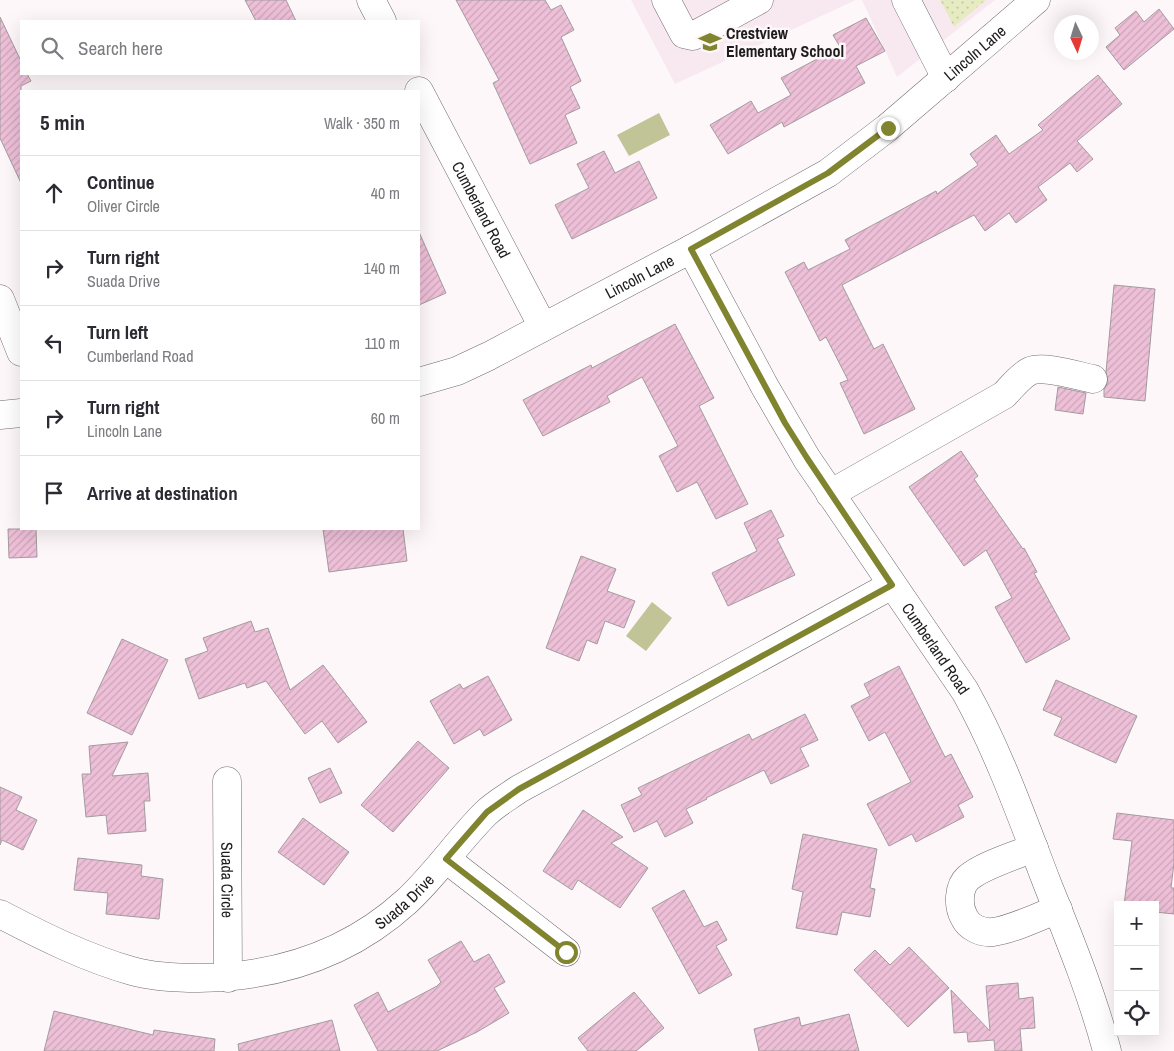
<!DOCTYPE html>
<html lang="en">
<head>
<meta charset="utf-8">
<style>
  :root { --surface:#fff; --page:#f7f7f7; --text:#2b2b33; --muted:#7c7c81; --line:#e1e1e2 }
  body { margin:0; font-family:"Archivo Narrow",sans-serif; background:var(--page); color:var(--text) }
  .controls { position:absolute; right:15px; bottom:15px; display:grid; overflow:hidden; border-radius:0px; box-shadow:0 5px 20px #0002 }
  .controls button { width:45px; height:45px; display:grid; place-items:center; padding:0; border:0; border-bottom:1px solid var(--line); background:var(--surface); color:var(--text); font:25px sans-serif }
  .compass { position:absolute; left:1054px; top:15px; width:45px; height:45px; border-radius:50%; background:var(--surface); box-shadow:0 5px 20px #0002; rotate:176deg }
  .stop { position:absolute; width:15px; height:15px; margin:-11px; border:4px solid #81842f; border-radius:50%; background:#fff }
  .stop.end { background:#81842f; border-color:#fff; box-shadow:0 1px 5px #0008 }
  .list { margin:0; padding:0; list-style:none }
  h2 { display:flex; justify-content:space-between; align-items:center; height:65px; margin:0; padding:0 20px; font-size:21px }
  h2 small { font-size:16px; font-weight:400; color:var(--muted) }
  .list li { display:grid; grid-template-columns:32px 1fr auto; gap:15px; align-items:center; box-sizing:border-box; height:75px; padding:0 20px; border-top:1px solid var(--line) }
  .list b { display:block; font-size:19px; white-space:nowrap }
  .list p { margin:0; font-size:16px; white-space:nowrap; color:var(--muted) }
  .list em { font-size:16px; font-style:normal; color:var(--muted) }
  .icon { flex:none; width:28px; height:28px; fill:none; stroke:currentColor; stroke-width:2; stroke-linecap:round; stroke-linejoin:round }
  .map { position:relative; flex:none; width:1174px; height:1051px; overflow:hidden }
  .search { position:absolute; background:var(--surface); box-shadow:0 5px 20px #0002; left:20px; top:20px; width:400px; height:55px; display:flex; align-items:center; gap:12px; box-sizing:border-box; padding:0 18px; border-radius:0px; color:var(--muted); font-size:19px }
  .panel { position:absolute; background:var(--surface); box-shadow:0 5px 20px #0002; left:20px; top:90px; width:400px; height:440px; border-radius:0px }
  .map>svg:first-child { display:block }
  .built { fill:#f8e9f1 }
  .grass { fill:url(#grass-dots) }
  .water { fill:#c0c496 }
  .building { fill:url(#building-hatch); stroke:#a29b9e }
  .lines { fill:none; stroke-linecap:round; stroke-linejoin:round }
  .minor-casing { stroke:#716b6e; stroke-width:29 }
  .minor { stroke:#fff; stroke-width:28 }
  .route { stroke:#81842f; stroke-width:6 }
  .labels { text-anchor:middle; stroke-width:5; stroke-linejoin:round; paint-order:stroke }
  .poi-label { font-size:16px; font-weight:bold; fill:#1e1b1c; stroke:#fef7fa; text-anchor:start }
  .street-label { font-size:16px; fill:#1e1b1c; stroke:#fef7fa }
</style>
</head>
<body>
<div class="map">
<svg width="1174" height="1051" viewBox="0 0 1174 1051">
  <defs>
    <pattern id="grass-dots" width="8" height="8" patternUnits="userSpaceOnUse" patternTransform="scale(1.25)"><rect width="8" height="8" fill="#e7ebc1"/><path d="M2 2h.1M6 6h.1" fill="none" stroke="#c6c9a5" stroke-width="1.8" stroke-linecap="round"/></pattern>
    <pattern id="building-hatch" width="6" height="6" patternUnits="userSpaceOnUse" patternTransform="scale(1.25)"><rect width="6" height="6" fill="#eec0d8"/><path d="M-1 1l2-2M0 6l6-6M5 7l2-2" fill="none" stroke="#cca4b9"/></pattern>
  </defs>
  <rect width="100%" height="100%" fill="#fef7fa"/>
  <path class="built" d="M 631,0 L 856,0 L 675,84 Z
    M 862,0 L 995,0 L 897,77 Z"/>
  <path class="grass" d="M 940,0 L 986,0 L 954,27 Z"/>
  <path class="water" d="M 659,113 L 670,135 L 629,156 L 617,135 Z
    M 652,602 L 672,618 L 646,651 L 626,636 Z"/>
  <path class="building" d="M 245,0 L 286,0 L 296,21 L 256,21 Z
    M 456,0 L 545,0 L 551,10 L 561,5 L 574,30 L 561,37 L 581,81 L 570,87 L 580,108 L 565,115 L 577,143 L 530,164 L 493,83 L 499,80 Z
    M 1159,9 L 1174,29 L 1124,70 L 1106,47 L 1120,35 L 1115,28 L 1136,11 L 1144,22 Z
    M 0,17 L 21,61 L 21,74 L 27,74 L 31,81 L 21,86 L 21,183 L 0,138 Z
    M 866,18 L 885,51 L 856,66 L 865,83 L 784,127 L 782,122 L 728,154 L 710,125 L 751,101 L 758,113 L 791,95 L 781,78 L 840,47 L 833,35 Z
    M 1098,75 L 1122,104 L 1077,141 L 1093,159 L 1077,172 L 1070,163 L 1038,187 L 1047,200 L 1016,223 L 1009,213 L 985,231 L 974,215 L 842,285 L 874,349 L 883,344 L 915,409 L 864,434 L 840,383 L 848,380 L 826,337 L 820,341 L 785,272 L 804,262 L 808,270 L 850,249 L 845,240 L 936,191 L 937,194 L 978,165 L 970,154 L 996,135 L 1009,154 L 1043,130 L 1038,125 Z
    M 604,151 L 615,173 L 639,161 L 657,198 L 572,239 L 555,205 L 589,188 L 577,164 Z
    M 419,232 L 446,293 L 419,305 Z
    M 1114,285 L 1155,289 L 1145,401 L 1104,397 L 1104,389 L 1108,382 L 1106,372 Z
    M 675,324 L 714,398 L 699,406 L 748,504 L 716,519 L 697,482 L 677,492 L 659,456 L 678,446 L 642,377 L 607,396 L 610,402 L 543,436 L 523,400 L 591,365 L 592,368 Z
    M 1058,387 L 1086,393 L 1083,414 L 1055,410 Z
    M 961,451 L 978,476 L 974,479 L 1023,549 L 1024,548 L 1037,572 L 1034,573 L 1070,639 L 1026,663 L 995,607 L 1012,598 L 986,550 L 964,566 L 909,487 Z
    M 771,510 L 784,536 L 777,539 L 795,575 L 728,606 L 712,573 L 757,551 L 744,523 Z
    M 8,529 L 36,529 L 37,557 L 9,558 Z
    M 323,529 L 403,529 L 407,561 L 329,572 Z
    M 581,556 L 616,569 L 607,591 L 635,601 L 624,628 L 605,621 L 597,644 L 587,640 L 579,661 L 546,648 Z
    M 251,621 L 255,632 L 268,628 L 290,690 L 323,665 L 367,722 L 338,743 L 322,721 L 305,734 L 266,681 L 247,688 L 245,683 L 199,699 L 185,659 L 208,651 L 203,638 Z
    M 122,639 L 168,660 L 132,735 L 87,713 Z
    M 899,666 L 945,757 L 951,754 L 973,797 L 958,805 L 964,817 L 916,842 L 912,834 L 889,846 L 867,804 L 911,782 L 885,732 L 869,741 L 851,706 L 870,696 L 864,684 Z
    M 488,676 L 512,720 L 484,736 L 480,729 L 454,744 L 430,701 L 460,684 L 463,689 Z
    M 1056,680 L 1137,716 L 1116,763 L 1054,735 L 1062,718 L 1043,710 Z
    M 805,714 L 818,740 L 800,748 L 809,766 L 771,784 L 764,770 L 706,798 L 707,799 L 686,809 L 693,823 L 665,837 L 657,821 L 634,832 L 621,805 L 642,795 L 638,788 L 749,734 L 752,740 Z
    M 418,741 L 449,768 L 393,832 L 361,805 Z
    M 128,742 L 112,776 L 148,773 L 150,801 L 144,801 L 146,831 L 108,834 L 106,815 L 86,817 L 82,774 L 91,774 L 89,746 Z
    M 330,768 L 342,793 L 320,803 L 308,778 Z
    M 0,787 L 22,797 L 16,810 L 37,820 L 23,850 L 2,840 L 0,845 Z
    M 583,810 L 623,837 L 611,843 L 648,868 L 620,908 L 578,880 L 572,890 L 543,871 Z
    M 1117,813 L 1174,820 L 1174,863 L 1171,888 L 1174,888 L 1174,914 L 1155,912 L 1155,905 L 1124,905 L 1132,841 L 1113,839 Z
    M 303,818 L 349,852 L 324,885 L 278,852 Z
    M 803,834 L 877,849 L 870,888 L 875,889 L 870,917 L 842,912 L 837,935 L 796,928 L 803,892 L 792,889 Z
    M 78,858 L 142,865 L 141,876 L 163,879 L 159,919 L 106,914 L 108,893 L 74,890 Z
    M 684,890 L 704,927 L 717,921 L 727,940 L 716,946 L 732,975 L 699,994 L 652,908 Z
    M 461,941 L 474,962 L 489,954 L 505,982 L 494,988 L 509,1013 L 477,1032 L 437,1051 L 378,1051 L 354,1005 L 378,992 L 388,1012 L 437,986 L 441,982 L 428,960 Z
    M 909,947 L 949,988 L 908,1027 L 854,970 L 875,950 L 890,965 Z
    M 1018,983 L 1019,999 L 1033,997 L 1035,1028 L 1020,1029 L 1022,1051 L 995,1051 L 994,1040 L 968,1042 L 967,1032 L 954,1033 L 951,990 L 990,1031 L 986,986 Z
    M 634,992 L 664,1028 L 636,1051 L 588,1051 L 578,1038 Z
    M 54,1011 L 153,1035 L 154,1030 L 215,1039 L 214,1051 L 44,1051 Z
    M 849,1014 L 859,1051 L 759,1051 L 754,1029 L 799,1017 L 801,1026 Z
    M 332,1020 L 340,1051 L 239,1051 L 238,1044 Z"/>
  <g class="lines">
    <defs>
      <g id="minor">
        <path d="M 371,0 L 382,21"/>
        <path d="M 666,0 L 684,34 L 693,36 L 759,0"/>
        <path d="M 906,0 L 946,78"/>
        <path id="s1" d="M 419,91 L 543,327"/>
        <path id="s2" d="M 691,249 L 765,387 L 807,459 L 965,691 C 999,752 1022,818 1047,883 C 1069,938 1092,994 1107,1051"/>
        <path d="M 0,299 L 21,352"/>
        <path id="s3" d="M 419,382 L 457,371 L 489,356 L 691,249 L 828,173 L 887,128 L 1036,0"/>
        <path d="M 0,415 L 21,413"/>
        <path d="M 830,494 L 1004,395 C 1012,387 1020,376 1030,371 C 1044,365 1078,376 1093,379"/>
        <path id="s4" d="M 227,781 L 228,978"/>
        <path d="M 1034,848 C 1016,855 981,866 968,878 C 958,887 958,906 964,917 C 969,928 982,933 993,932 C 1011,930 1040,916 1058,909"/>
        <path d="M 446,859 L 566,952"/>
        <path id="s5" d="M 0,914 C 42,936 86,958 132,971 C 153,977 177,978 199,978 C 277,977 349,954 407,901 C 436,874 458,841 485,814 C 495,804 508,797 519,789 L 892,585"/>
      </g>
    </defs>
    <use href="#minor" class="minor-casing"/>
    <use href="#minor" class="minor"/>
  </g>
  <g class="lines">
    <path class="route" d="M 566,952 L 446,859 L 487,812 L 519,789 L 892,585 L 807,458 L 785,423 L 691,249 L 828,173 L 888,128"/>
  </g>
  <defs>
    <symbol id="school-bare" viewBox="-9 -9 18 18"><path d="M0-5L7-2L0 1L-7-2ZM-4 1L0 2.5L4 1V4Q0 6-4 4Z" fill="#81842f" stroke="#fef7fa" stroke-width="2.5" paint-order="stroke"/></symbol>
  </defs>
  <g fill-rule="evenodd">
    <use href="#school-bare" x="694" y="26" width="32" height="32"/>
  </g>
  <g class="labels">
    <g class="poi-label">
      <text x="726" y="39">Crestview<tspan x="726" dy="18">Elementary School</tspan></text>
    </g>
    <g class="street-label">
      <text dy="6" stroke="none"><textPath href="#s3" startOffset="650">Lincoln Lane</textPath></text>
      <text dy="6" stroke="none"><textPath href="#s1" startOffset="134">Cumberland Road</textPath></text>
      <text dy="6" stroke="none"><textPath href="#s3" startOffset="245">Lincoln Lane</textPath></text>
      <text dy="6" stroke="none"><textPath href="#s2" startOffset="469">Cumberland Road</textPath></text>
      <text dy="6" stroke="none"><textPath href="#s4" startOffset="99">Suada Circle</textPath></text>
      <text dy="6" stroke="none"><textPath href="#s5" startOffset="436">Suada Drive</textPath></text>
    </g>
  </g>
</svg>
<div class="controls">
<button>+</button>
<button>−</button>
<button><svg class="icon" aria-label="locate" viewBox="0 0 24 24"><circle cx="12" cy="12" r="6"/><path d="M12 2v4M12 18v4M2 12h4M18 12h4"/></svg></button>
</div>
<svg class="compass" viewBox="-18 -18 36 36"><path d="M0-13l5 13h-10z" fill="#e53935"/><path d="M0 13l5-13h-10z" fill="#7c7c81"/></svg>
<div class="stop" style="left:566px;top:952px"></div>
<div class="stop end" style="left:888px;top:128px"></div>
<div class="search"><svg class="icon" aria-label="search" viewBox="0 0 24 24"><circle cx="10" cy="10" r="6"/><path d="M15 15l6 6"/></svg>Search here</div>
<section class="panel">
<h2>5 min<small>Walk · 350 m</small></h2>
<ul class="list">
<li><svg class="icon" aria-label="ahead" viewBox="0 0 24 24"><path d="M12 20V5M6 11l6-6 6 6"/></svg><div><b>Continue</b><p>Oliver Circle</p></div><em>40 m</em></li>
<li><svg class="icon" aria-label="right" viewBox="0 0 24 24"><path d="M7 20v-9h11M14 6l5 5-5 5"/></svg><div><b>Turn right</b><p>Suada Drive</p></div><em>140 m</em></li>
<li><svg class="icon" aria-label="left" viewBox="0 0 24 24"><path d="M17 20v-9H6M10 6l-5 5 5 5"/></svg><div><b>Turn left</b><p>Cumberland Road</p></div><em>110 m</em></li>
<li><svg class="icon" aria-label="right" viewBox="0 0 24 24"><path d="M7 20v-9h11M14 6l5 5-5 5"/></svg><div><b>Turn right</b><p>Lincoln Lane</p></div><em>60 m</em></li>
<li><svg class="icon" aria-label="arrive" viewBox="0 0 24 24"><path d="M6 21V4h12l-3 4 3 4H6"/></svg><div><b>Arrive at destination</b></div></li>
</ul>
</section>
</div>
</body>
</html>
